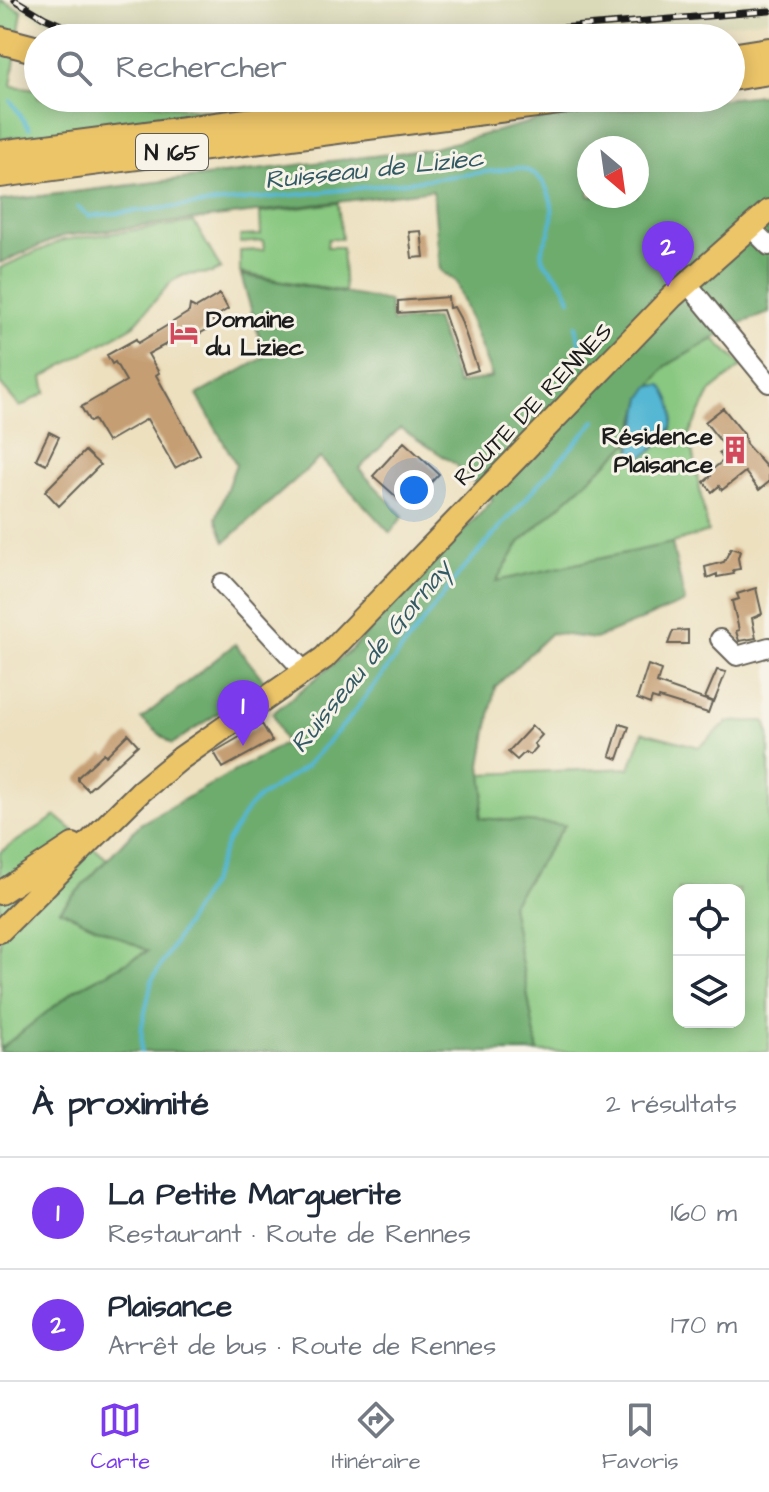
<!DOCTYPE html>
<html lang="fr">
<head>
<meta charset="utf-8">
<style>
  :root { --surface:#fff; --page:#f2f2f3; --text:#1f2937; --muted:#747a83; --line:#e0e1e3; --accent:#7c3aed }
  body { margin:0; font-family:"Architects Daughter",sans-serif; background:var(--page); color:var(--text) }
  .controls { position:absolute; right:24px; bottom:24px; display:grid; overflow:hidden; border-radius:16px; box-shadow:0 4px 20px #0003 }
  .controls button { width:72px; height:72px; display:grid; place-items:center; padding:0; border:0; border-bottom:2px solid var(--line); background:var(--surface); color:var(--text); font:40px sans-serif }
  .compass { position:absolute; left:577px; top:136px; width:72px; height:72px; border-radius:50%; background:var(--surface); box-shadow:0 4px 20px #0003; rotate:151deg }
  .you { position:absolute; left:414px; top:490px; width:28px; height:28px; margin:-20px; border:6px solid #fff; border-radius:50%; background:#1a73e8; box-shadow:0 0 0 12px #1a73e833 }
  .badge { display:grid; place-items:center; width:52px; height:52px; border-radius:50%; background:var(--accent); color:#fff; font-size:26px; font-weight:700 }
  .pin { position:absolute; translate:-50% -66px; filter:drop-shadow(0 2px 4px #0008) }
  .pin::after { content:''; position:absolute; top:42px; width:28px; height:24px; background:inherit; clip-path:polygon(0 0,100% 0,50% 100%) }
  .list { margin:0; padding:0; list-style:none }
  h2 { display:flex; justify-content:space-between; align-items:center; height:104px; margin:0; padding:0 32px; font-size:34px }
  h2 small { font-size:26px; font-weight:400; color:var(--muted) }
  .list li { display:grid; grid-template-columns:52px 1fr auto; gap:24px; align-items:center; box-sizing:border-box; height:112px; padding:0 32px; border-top:2px solid var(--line) }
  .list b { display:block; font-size:30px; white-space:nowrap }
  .list p { margin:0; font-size:26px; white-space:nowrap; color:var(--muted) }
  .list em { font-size:26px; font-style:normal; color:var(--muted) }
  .icon { flex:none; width:44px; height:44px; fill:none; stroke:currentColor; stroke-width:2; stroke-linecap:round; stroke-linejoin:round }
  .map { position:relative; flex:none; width:769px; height:1052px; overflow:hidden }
  .search { position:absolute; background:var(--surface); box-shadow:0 4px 20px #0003; left:24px; right:24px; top:24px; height:88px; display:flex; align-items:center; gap:20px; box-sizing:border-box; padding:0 28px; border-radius:44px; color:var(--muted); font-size:30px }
  .sheet { height:328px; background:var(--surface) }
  nav { display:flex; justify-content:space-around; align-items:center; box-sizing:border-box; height:112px; border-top:2px solid var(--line); background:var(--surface); font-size:22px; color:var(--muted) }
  nav a { display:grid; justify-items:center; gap:4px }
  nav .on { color:var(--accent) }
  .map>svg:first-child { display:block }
  .built { fill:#dad9b8 }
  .green { fill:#88c880; stroke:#52724e; stroke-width:2; fill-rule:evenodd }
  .forest { fill:#6eac6e; stroke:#456445; stroke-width:2; fill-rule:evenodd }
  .water { fill:#54b7d3; stroke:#386a78; stroke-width:2 }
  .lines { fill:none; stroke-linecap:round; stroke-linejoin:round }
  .stream { stroke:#54b7d3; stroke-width:4 }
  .building { fill:#c59e73 }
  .minor-casing { stroke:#656155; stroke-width:22 }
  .major-casing { stroke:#656155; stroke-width:26 }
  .highway-casing { stroke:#656155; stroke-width:30 }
  .minor { stroke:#fff; stroke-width:18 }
  .major { stroke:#edc569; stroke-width:22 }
  .highway { stroke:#edc569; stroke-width:26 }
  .rail-casing { stroke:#1c1c1c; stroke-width:7 }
  .rail { stroke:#f7f3e8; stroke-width:4; stroke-dasharray:12; stroke-linecap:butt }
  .labels { text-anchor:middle; stroke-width:6; stroke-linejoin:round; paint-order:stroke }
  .shield { fill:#f7f3e8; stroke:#5e5c59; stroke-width:2 }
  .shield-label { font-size:22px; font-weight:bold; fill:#1c1c1c }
  .poi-label { font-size:24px; font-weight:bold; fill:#1c1c1c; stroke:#f7f3e8; text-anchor:start }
  .street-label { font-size:24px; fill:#1c1c1c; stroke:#f7f3e8 }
  .water-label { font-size:26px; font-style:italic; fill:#325a65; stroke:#f7f3e8 }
</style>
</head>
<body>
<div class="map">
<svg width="769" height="1052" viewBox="0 0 769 1052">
  <rect width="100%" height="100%" fill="#f7f3e8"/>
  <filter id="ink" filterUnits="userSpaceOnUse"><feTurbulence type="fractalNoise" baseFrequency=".0125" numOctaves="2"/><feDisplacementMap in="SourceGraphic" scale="16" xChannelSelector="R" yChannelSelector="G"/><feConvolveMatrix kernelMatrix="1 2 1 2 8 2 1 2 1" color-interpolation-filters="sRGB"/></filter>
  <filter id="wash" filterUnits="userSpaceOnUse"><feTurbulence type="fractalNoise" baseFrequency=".006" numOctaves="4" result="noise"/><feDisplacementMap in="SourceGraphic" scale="32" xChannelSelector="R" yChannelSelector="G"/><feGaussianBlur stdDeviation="1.8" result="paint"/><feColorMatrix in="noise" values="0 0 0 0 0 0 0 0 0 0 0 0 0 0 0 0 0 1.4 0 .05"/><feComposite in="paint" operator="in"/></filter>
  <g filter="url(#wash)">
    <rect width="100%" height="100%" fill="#ece0bf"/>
    <path class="built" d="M 2,0 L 769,0 L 769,19 L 621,38 L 71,38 Z"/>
    <path class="green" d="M 0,0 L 22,11 L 11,86 L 38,89 L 38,98 L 112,98 L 207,111 L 207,115 L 0,139 Z
      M 338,203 L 342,239 L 328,239 L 327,247 L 342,247 L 345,292 L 240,273 L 240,251 L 264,250 L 263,241 L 240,243 L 240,236 L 261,235 L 260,213 Z
      M 194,222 L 221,269 L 212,273 L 184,275 L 172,281 L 133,326 L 43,377 L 46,392 L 20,407 L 0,384 L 0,268 L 63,240 Z
      M 714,339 L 742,366 L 711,391 L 689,434 L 708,532 L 672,543 L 495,582 L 521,541 L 630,442 L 630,456 C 681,439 677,433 662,385 L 650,386 L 666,366 Z
      M 765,721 L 769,735 L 769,1052 L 538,1052 L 511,905 L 564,826 L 480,818 L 484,791 L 482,774 L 630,768 L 643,732 L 699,747 L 728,722 ZM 679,890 L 739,890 L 739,1022 L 679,1022 Z
      M 56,816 L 107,859 L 60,910 L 149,950 L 75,990 L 0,1049 L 0,852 Z"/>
    <path class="forest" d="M 769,94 L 769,313 L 741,323 L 666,366 L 642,398 L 630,442 L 521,541 L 496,581 L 672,543 L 685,602 L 595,639 L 551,633 L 495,687 L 481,765 L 484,791 L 480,818 L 565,825 L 511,905 L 538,1052 L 0,1052 L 0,1049 L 75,990 L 148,951 L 60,910 L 140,824 L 285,743 L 273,713 L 351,650 L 493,500 L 455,464 L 400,428 L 359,469 L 403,516 L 390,533 L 320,458 L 225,542 L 216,518 L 236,464 L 197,395 L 265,357 L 241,275 L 389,301 L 392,322 L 436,319 L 458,384 L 492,377 L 456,282 L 440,270 L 433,190 L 63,236 L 0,263 L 0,201 L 430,149 L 546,118 ZM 589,148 L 637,148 L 637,196 L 589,196 Z
      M 235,644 L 265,682 L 172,744 L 141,719 Z"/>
    <path class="water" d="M 662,385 C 686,420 670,440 639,459 L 630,456 L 642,398 L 650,386 Z"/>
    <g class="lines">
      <path class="stream" d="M 11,101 L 29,128
        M 78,207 L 89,216 L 351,189 L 517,168 C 548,171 558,206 549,233 C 547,240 539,249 542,257 C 544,265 553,271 558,277 C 564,284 567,291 570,299
        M 576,326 L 583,359
        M 141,1052 L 142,1026 L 152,980 L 211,882 L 227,842 L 247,810 L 257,799 L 305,767 L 348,720 L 463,569 L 595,421"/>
    </g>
    <g id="blocks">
      <path class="building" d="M 421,231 L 424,257 L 412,258 L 409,232 Z
        M 220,294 L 228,309 L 212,319 L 215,325 L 197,335 L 194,329 L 148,354 L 159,373 L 156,375 L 200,454 L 175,468 L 147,419 L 107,442 L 94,420 L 90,422 L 81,407 L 126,381 L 115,362 L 112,364 L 107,355 L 136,339 L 138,343 L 168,325 L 189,312 L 190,305 L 196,308 Z
        M 448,297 L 449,308 L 454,307 L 460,318 L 478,370 L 465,374 L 443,310 L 398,313 L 398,301 Z
        M 723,408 L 744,434 L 746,444 L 769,470 L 769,482 L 759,490 L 745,472 L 722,490 L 719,486 L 712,492 L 704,482 L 711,476 L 708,473 L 724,460 L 719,453 L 726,448 L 705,422 Z
        M 49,432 L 59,437 L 46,464 L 36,459 Z
        M 404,442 L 439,474 L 411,504 L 404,497 L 401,501 L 373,476 Z
        M 85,451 L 100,465 L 59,506 L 45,491 Z
        M 731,548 L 740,551 L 738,558 L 740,569 L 733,570 L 734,574 L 717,577 L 717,574 L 707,578 L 705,567 L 724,562 Z
        M 756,588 L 762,614 L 752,618 L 756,638 L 739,641 L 736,631 L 739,630 L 732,601 L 739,599 L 737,594 Z
        M 688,630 L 688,644 L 668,644 L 673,631 Z
        M 648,665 L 661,670 L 657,683 L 712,702 L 708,713 L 659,698 L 658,700 L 652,698 L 650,704 L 637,699 Z
        M 717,670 L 726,672 L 714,702 L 705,698 Z
        M 262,724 L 272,741 L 223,768 L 214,752 Z
        M 620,724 L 629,727 L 618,759 L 610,756 Z
        M 532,726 L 542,735 L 534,744 L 537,747 L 530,755 L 525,752 L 517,760 L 508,752 Z
        M 128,734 L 138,745 L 88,790 L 78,780 L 78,777 L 104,753 L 106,756 Z"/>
    </g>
  </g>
  <g filter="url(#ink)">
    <use href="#blocks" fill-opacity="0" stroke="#656155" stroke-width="2"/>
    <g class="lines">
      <defs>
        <path id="minor" d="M 750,227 L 769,246
          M 687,283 L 769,383
          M 222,583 L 305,672
          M 720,639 L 737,656 L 769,647"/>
        <path id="major" d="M 0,893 L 73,845
          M 0,931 L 141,791 L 181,758 L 324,658 L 672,297 L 769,211"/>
        <path id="highway" d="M 0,40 L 38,50
          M 731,57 L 769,51
          M 731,77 L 769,71
          M 0,154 L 430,98
          M 0,174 L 583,98"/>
      </defs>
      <use href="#minor" class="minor-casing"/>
      <use href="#major" class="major-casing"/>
      <use href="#highway" class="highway-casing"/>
      <use href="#minor" class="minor"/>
      <use href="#major" class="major"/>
      <use href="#highway" class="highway"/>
      <defs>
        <path id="rail" d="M 15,0 L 45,18 L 91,38
          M 436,38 L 769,11"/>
      </defs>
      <use href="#rail" class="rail-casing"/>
      <use href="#rail" class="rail"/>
    </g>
  </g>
  <defs>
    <symbol id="hotel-bare" viewBox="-9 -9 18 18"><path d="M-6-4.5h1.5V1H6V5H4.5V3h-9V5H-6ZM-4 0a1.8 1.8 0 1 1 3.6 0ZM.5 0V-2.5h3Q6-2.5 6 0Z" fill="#d1495b" stroke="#f7f3e8" stroke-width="2.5" paint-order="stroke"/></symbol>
    <symbol id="building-bare" viewBox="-9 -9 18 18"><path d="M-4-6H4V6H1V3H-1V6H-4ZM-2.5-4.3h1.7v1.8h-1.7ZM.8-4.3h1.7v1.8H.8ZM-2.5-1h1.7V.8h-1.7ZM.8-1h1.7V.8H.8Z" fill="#d1495b" stroke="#f7f3e8" stroke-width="2.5" paint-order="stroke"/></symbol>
  </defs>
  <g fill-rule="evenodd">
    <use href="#hotel-bare" x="164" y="313" width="40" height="40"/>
    <use href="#building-bare" x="715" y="430" width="40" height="40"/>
  </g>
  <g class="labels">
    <rect class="shield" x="136" y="134" width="72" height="36" rx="6"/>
    <g class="shield-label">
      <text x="172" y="160">N 165</text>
    </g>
    <g class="poi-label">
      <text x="206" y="327">Domaine<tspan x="206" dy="28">du Liziec</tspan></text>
      <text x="713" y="444" text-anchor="end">Résidence<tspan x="713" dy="28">Plaisance</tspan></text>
    </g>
    <g class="street-label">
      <text transform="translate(533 404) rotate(-46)" y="8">ROUTE DE RENNES</text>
    </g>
    <g class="water-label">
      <text transform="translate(374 168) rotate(-6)" y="9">Ruisseau de Liziec</text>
      <text transform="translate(370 656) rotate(-51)" y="9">Ruisseau de Gornay</text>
    </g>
  </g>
</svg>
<div class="controls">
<button><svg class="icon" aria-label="locate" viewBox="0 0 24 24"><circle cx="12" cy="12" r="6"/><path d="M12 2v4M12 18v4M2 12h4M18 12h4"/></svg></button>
<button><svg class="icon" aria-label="layers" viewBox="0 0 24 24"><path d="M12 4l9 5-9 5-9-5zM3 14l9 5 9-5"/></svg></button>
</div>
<svg class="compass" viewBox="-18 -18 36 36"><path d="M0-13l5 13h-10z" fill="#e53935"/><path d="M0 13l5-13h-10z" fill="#747a83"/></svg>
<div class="you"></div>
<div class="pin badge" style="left:243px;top:746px">1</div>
<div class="pin badge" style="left:668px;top:287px">2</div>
<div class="search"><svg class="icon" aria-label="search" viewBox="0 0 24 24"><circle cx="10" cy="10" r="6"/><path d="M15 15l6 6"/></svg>Rechercher</div>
</div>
<section class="sheet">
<h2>À proximité<small>2 résultats</small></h2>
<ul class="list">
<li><span class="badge">1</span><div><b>La Petite Marguerite</b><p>Restaurant · Route de Rennes</p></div><em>160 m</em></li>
<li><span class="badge">2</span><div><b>Plaisance</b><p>Arrêt de bus · Route de Rennes</p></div><em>170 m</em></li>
</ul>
</section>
<nav>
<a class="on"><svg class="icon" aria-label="map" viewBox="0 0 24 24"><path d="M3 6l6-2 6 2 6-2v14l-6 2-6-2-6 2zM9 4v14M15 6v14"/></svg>Carte</a>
<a><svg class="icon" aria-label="directions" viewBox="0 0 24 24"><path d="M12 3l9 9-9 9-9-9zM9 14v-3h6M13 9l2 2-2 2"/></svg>Itinéraire</a>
<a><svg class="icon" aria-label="saved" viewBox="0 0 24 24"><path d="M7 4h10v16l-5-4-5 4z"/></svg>Favoris</a>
</nav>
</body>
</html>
